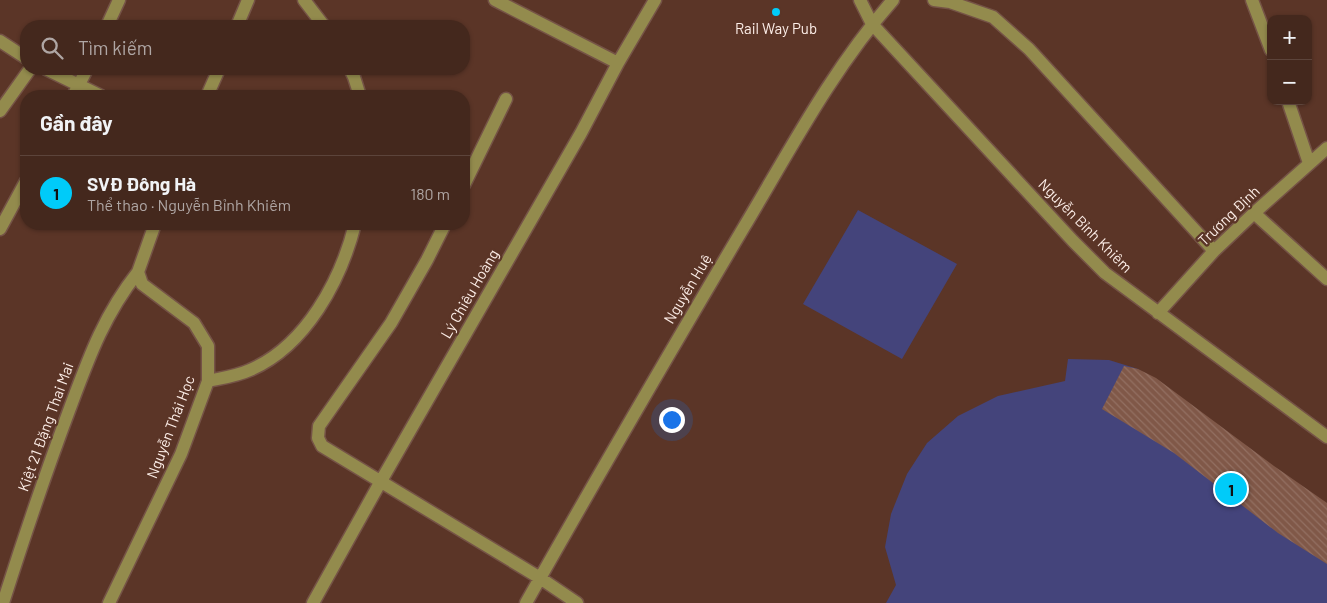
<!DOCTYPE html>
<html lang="vi">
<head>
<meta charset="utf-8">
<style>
  :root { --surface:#44281d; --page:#4e342a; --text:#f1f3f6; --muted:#afa6a4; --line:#5c443b; --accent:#00cbf9 }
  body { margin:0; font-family:Barlow,sans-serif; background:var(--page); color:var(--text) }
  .controls { position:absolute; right:15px; top:15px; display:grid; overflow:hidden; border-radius:10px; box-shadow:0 1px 4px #0004 }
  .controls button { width:45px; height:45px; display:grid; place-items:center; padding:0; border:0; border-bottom:1px solid var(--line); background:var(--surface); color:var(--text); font:25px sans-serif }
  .you { position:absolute; left:671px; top:419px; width:18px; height:18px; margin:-12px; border:4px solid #fff; border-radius:50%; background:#1a73e8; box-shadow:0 0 0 8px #1a73e833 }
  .badge { display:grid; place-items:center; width:32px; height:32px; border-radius:50%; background:var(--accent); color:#111; font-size:16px; font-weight:700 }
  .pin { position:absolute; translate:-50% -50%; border:2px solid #fff; box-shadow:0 1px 5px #0006 }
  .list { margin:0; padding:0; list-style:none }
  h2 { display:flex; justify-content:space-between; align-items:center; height:65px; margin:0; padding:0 20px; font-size:21px }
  h2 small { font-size:16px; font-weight:400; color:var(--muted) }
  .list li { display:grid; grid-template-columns:32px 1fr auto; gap:15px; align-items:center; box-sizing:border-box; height:75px; padding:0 20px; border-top:1px solid var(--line) }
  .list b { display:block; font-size:19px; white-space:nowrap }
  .list p { margin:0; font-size:16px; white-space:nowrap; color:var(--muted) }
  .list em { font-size:16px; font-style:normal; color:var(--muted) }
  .icon { flex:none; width:28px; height:28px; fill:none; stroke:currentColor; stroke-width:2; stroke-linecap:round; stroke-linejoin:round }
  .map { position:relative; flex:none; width:1327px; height:603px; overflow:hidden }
  .search { position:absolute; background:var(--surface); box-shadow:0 1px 4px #0004; left:20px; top:20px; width:450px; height:55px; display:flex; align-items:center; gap:12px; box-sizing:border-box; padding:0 18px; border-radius:20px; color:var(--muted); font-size:19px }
  .panel { position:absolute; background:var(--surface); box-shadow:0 1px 4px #0004; left:20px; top:90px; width:450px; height:140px; border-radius:20px }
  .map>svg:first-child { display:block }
  .grass { fill:#44447b }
  .building { fill:url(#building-back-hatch) }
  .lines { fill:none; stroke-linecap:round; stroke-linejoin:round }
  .minor-casing { stroke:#755346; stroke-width:15 }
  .minor { stroke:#938b4d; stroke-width:12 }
  .poi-dot { fill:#00cbf9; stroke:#5b3527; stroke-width:2 }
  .labels { text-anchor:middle; stroke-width:4.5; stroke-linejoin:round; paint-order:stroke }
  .poi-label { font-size:15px; fill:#fdeee8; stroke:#5b3527 }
  .street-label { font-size:15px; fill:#fdeee8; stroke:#5b3527 }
</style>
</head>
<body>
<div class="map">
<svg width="1327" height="603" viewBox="0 0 1327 603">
  <defs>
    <pattern id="building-back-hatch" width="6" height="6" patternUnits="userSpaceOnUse" patternTransform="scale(1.25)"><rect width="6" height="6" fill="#805848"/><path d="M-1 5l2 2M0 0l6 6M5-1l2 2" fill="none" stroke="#937062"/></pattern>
  </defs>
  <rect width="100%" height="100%" fill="#5b3527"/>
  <path class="grass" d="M 858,210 L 957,264 L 902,359 L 803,304 Z
    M 1068,359 L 1109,360 L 1138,369 L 1327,505 L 1327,603 L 886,603 L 896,585 L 885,547 L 891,514 L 907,474 L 927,443 L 958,416 L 998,396 L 1065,381 Z"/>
  <path class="building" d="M 1124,366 L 1138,369 L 1156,378 L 1274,466 L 1327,503 L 1327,564 L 1278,533 L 1174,453 L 1102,409 Z"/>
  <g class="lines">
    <defs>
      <path id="minor" d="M 304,0 L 324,26
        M 495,0 L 618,63
        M 860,0 L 872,24 L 1073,241 L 1105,273 L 1327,437
        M 934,0 L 950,2 L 993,17 L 1029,49 L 1214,251
        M 1252,0 L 1271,50
        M 107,26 L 119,0
        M 237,26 L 248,0
        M 0,41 L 26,58
        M 46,69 L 101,96
        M 350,69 L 354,77 L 360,96
        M 73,96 L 87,69
        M 207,96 L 219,69
        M 1288,101 L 1309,163
        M 0,111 L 30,69
        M 464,185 L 506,99
        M 1254,213 L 1327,279
        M 445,224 L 427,260 L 391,323 L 319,426 L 318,438 L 322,446 L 540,578 L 577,603
        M 0,229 L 26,181
        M 1158,313 L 1214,251 L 1254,213 L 1327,148
        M 208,381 C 222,378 237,376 250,370 C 306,346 341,280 355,224
        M 3,603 C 24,537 46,472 70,408 C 89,357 104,315 138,272
        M 109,603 L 181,454 L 208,381 L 208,346 L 194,323 L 142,284 L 138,272 L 155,224
        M 313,603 L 381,481 L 581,133 L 618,63 L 655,0
        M 526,603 C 597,477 670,352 744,227 C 790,150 833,68 893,0"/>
    </defs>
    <use href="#minor" class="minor-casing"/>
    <use href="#minor" class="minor"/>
  </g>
  <circle class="poi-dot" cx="776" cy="12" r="5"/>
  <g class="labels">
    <g class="poi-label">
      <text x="776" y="34">Rail Way Pub</text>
    </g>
    <g class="street-label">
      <text transform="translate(1229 216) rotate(-44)" y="5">Trương Định</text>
      <text transform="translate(1085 226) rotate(45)" y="5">Nguyễn Bỉnh Khiêm</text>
      <text transform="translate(688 289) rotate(-59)" y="5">Nguyễn Huệ</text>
      <text transform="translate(470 294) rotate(-60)" y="5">Lý Chiêu Hoàng</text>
      <text transform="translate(46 427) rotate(-70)" y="5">Kiệt 21 Đặng Thai Mai</text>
      <text transform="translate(171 427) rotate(-69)" y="5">Nguyễn Thái Học</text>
    </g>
  </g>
</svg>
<div class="controls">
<button>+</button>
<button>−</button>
</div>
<div class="you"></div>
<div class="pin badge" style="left:1231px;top:489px">1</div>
<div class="search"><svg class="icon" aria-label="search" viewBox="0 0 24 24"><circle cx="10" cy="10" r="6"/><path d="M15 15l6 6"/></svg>Tìm kiếm</div>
<section class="panel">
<h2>Gần đây<small></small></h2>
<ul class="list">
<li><span class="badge">1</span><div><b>SVĐ Đông Hà</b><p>Thể thao · Nguyễn Bỉnh Khiêm</p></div><em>180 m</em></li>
</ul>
</section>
</div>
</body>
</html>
